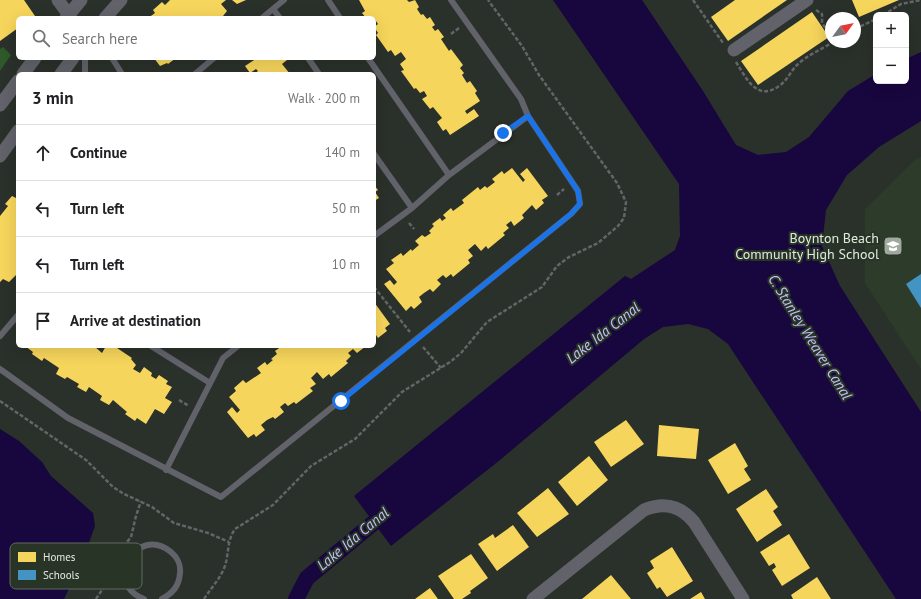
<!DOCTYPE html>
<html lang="en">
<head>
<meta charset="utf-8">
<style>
  :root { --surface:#fff; --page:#f6f6f6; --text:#202124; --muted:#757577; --line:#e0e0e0 }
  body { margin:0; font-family:"PT Sans",sans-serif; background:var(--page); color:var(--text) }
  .controls { position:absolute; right:12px; top:12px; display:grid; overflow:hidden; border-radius:6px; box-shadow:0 4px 16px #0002 }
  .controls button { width:36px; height:36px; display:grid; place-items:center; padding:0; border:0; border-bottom:1px solid var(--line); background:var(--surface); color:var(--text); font:20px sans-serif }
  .compass { position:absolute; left:825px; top:12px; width:36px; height:36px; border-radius:50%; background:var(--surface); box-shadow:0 4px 16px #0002; rotate:57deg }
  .stop { position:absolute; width:12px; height:12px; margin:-9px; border:3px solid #1a73e8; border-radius:50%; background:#fff }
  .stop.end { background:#1a73e8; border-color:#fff; box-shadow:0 1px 4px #0008 }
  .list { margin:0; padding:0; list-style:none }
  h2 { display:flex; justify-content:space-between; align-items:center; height:52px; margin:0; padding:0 16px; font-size:17px }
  h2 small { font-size:13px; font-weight:400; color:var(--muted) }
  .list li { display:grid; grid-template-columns:26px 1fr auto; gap:12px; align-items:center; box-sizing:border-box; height:56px; padding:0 16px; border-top:1px solid var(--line) }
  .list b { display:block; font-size:15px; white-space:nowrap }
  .list em { font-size:13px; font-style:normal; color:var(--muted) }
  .icon { flex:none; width:22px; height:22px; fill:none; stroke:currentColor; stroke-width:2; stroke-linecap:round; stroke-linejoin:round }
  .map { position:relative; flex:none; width:921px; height:599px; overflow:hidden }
  .search { position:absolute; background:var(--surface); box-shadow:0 4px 16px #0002; left:16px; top:16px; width:360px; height:44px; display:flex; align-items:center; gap:10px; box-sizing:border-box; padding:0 14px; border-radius:6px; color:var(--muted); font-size:15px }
  .panel { position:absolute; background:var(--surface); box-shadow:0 4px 16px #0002; left:16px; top:72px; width:360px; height:276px; border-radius:6px }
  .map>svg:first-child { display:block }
  .built { fill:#2d3c2a }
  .green { fill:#2d5a28 }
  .water { fill:#18063e }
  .homes { fill:#f6d55c }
  .schools { fill:#4393c3 }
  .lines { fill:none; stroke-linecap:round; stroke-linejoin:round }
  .canal { stroke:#18063e; stroke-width:16 }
  .path { stroke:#636568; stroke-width:2.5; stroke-dasharray:4 2; stroke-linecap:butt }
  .lane { stroke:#61626a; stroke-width:6 }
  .street { stroke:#61626a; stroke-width:13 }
  .route { stroke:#1a73e8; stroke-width:5 }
  .labels { text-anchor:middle; stroke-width:4; stroke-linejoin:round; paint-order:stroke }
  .poi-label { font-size:14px; fill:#e1e9e0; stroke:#283426; text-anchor:end }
  .water-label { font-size:15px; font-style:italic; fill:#c2bef8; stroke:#283426 }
  .key { fill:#283426; stroke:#606a5e; stroke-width:1 }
  .key-label { font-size:11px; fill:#e1e9e0 }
</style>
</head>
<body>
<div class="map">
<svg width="921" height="599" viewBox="0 0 921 599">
  <rect width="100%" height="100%" fill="#2a302a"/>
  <path class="built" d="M 921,157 L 921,369 L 865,283 L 865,209 L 915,160 Z"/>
  <path class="green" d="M 3,47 L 11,55 L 0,71 L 0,49 Z"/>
  <path class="water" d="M 553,0 L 642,0 L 703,91 L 736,145 L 758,155 L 786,152 L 809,137 L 848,91 L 876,74 L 876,81 L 906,81 L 906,59 L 921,52 L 921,121 L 879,147 L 847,175 L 826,210 L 822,246 L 840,286 L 921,412 L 921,599 L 896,599 L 728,344 L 708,329 L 688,324 L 663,327 L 644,339 L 500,460 L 391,546 L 354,496 L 625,276 L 631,279 L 675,250 L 680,236 L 679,184 Z
    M 0,429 L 19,441 L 42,462 L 51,476 L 93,513 L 95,526 L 82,562 L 64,599 L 0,599 Z"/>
  <path class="homes" d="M 0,0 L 24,0 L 35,16 L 32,18 L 18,18 L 18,28 L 0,41 Z
    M 170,0 L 226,0 L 221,4 L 227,11 L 223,16 L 224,18 L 148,18 L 155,13 L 153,10 L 162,2 L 165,5 Z
    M 232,0 L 246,0 L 237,4 Z
    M 359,0 L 407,0 L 409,2 L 415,0 L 419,7 L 417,9 L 421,15 L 423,14 L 427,19 L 430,17 L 435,25 L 432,27 L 435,31 L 438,29 L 444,37 L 441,39 L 449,51 L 451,49 L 463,65 L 460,68 L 464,73 L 462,75 L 467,83 L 470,81 L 477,91 L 475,93 L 480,101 L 465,111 L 467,114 L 474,109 L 479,116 L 450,135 L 446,129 L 443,131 L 437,122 L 442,118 L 433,107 L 430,109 L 422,99 L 427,96 L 424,91 L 420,93 L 416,88 L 414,89 L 401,71 L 404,70 L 400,64 L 406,59 L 401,52 L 395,56 L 391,50 L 388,52 L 376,35 L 378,33 L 374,27 L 378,24 L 374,18 L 366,18 L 362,13 L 365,11 Z
    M 735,0 L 787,0 L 728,41 L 711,17 Z
    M 852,0 L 899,0 L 859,17 Z
    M 812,12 L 829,37 L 758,85 L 741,61 Z
    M 154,58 L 176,58 L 168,64 L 167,63 L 160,66 Z
    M 257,58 L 285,58 L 287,60 L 282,64 L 290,74 L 254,74 L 258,71 L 256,69 L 250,73 L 245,66 Z
    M 512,168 L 523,182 L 525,180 L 520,174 L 527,168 L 548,196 L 542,200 L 544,203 L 536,210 L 532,205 L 522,215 L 524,218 L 514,226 L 511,221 L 506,225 L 509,228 L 503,233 L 505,235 L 488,249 L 486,246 L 481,251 L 475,244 L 468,250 L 473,256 L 468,260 L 470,263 L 453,277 L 451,274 L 446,278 L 443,275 L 437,280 L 441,284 L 433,292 L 430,289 L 424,293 L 419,297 L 422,302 L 414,309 L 411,306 L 406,311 L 384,284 L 390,280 L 394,285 L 397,282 L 386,269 L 394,263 L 391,260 L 401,253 L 403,256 L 411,249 L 412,251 L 419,245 L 415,241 L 422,235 L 425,237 L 431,233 L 429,231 L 434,226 L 432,224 L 440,218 L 442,221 L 446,218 L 443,215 L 451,208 L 453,211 L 464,203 L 462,200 L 478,187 L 480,190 L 485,186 L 487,188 L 495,182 L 492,179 L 502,171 L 504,174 Z
    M 374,185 L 378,190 L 375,192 L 379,198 L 374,201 Z
    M 12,196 L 18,199 L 18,273 L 9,282 L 3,279 L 0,282 L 0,216 L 8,206 L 5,204 Z
    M 374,302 L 390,324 L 385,328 L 387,331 L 378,338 L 374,332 Z
    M 25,346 L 94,346 L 102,353 L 106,346 L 113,348 L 114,346 L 132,358 L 131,359 L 136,365 L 133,369 L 140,373 L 144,367 L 152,373 L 151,376 L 156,379 L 159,375 L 168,381 L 166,384 L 172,387 L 165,398 L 172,402 L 164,414 L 155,409 L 146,424 L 137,418 L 135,421 L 125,414 L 127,412 L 113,400 L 109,405 L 100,400 L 102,396 L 89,387 L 86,392 L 77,387 L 79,384 L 67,377 L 65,379 L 56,374 L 59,368 L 44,358 L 42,361 L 32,354 L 33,352 Z
    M 282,346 L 285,348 L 288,346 L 366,346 L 357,353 L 353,349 L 348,353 L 351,356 L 346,361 L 348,363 L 331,377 L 329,374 L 323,379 L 317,372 L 311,378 L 316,384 L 310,388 L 313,391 L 296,404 L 294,402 L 288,406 L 285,403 L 280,407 L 284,412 L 275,419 L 273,417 L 267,420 L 261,425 L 265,430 L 256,437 L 254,434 L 248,438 L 227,412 L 232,407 L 237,413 L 240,410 L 229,397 L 236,391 L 234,388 L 243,380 L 246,383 L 261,373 L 257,368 L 265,362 L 267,365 L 273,360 L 271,359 L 277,354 L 275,351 Z
    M 626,420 L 644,444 L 611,467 L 594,442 Z
    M 659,425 L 699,429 L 696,459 L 657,456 Z
    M 735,443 L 748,466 L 744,469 L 751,480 L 728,494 L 708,460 Z
    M 589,456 L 608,480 L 577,506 L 558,482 Z
    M 548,488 L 569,514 L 537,537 L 517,513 Z
    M 766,489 L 778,507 L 773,511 L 782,525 L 757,542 L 736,509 Z
    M 513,525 L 529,547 L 497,571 L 478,544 L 493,534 L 495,538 Z
    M 789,534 L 810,568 L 782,586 L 772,570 L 776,567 L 774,563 L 769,566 L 760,552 Z
    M 672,547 L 693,581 L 667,597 L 660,587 L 657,589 L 647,573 L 654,568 L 650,561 Z
    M 471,554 L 488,578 L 470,591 L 471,593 L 462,599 L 454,599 L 438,576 Z
    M 611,575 L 631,599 L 582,599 Z
    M 817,577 L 831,599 L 793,599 L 791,595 Z
    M 430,588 L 438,599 L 415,599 Z
    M 701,592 L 705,599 L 690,599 Z"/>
  <path class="schools" d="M 921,274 L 921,308 L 906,284 Z"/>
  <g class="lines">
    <path class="canal" d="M 296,599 L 307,578 L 389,510"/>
    <path class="path" d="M 693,0 L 723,43
      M 816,10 L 822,14 L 822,23 L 831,36
      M 883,15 L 901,4 L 921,0
      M 855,29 L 876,19
      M 451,34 L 459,28
      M 736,62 C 746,78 757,102 779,86 C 787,81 790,72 797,65 C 806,56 822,49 833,42
      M 557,195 L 564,189
      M 409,223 L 414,229
      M 374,287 L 410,332
      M 423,347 L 441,368
      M 179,400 L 189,406
      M 0,401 L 86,460 L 113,487 L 124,494 L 152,507 L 174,523 L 208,533 L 229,542
      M 96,599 L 108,581 L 116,556 L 131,537 L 136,516 L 141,501
      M 204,599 C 211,588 220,579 225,566 C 229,553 227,540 235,529 L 273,505 L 311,466 L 355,439 L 402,392 L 450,362 L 461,353 L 487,322 L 542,287 L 557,266 L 569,257 L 598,243 L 618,226 L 624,218 L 626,202 L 617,183 L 539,75 L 522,46 L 488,0"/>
    <path class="lane" d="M 328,0 L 340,18
      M 273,9 L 280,18
      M 262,18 L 284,0
      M 112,58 L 122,74
      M 308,58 L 319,74
      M 368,58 L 449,175 L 412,208 L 374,236
      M 85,74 L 85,58
      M 195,74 L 214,58
      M 374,154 L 412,208
      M 449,175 L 528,116
      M 0,336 L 18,315
      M 151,346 L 210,383
      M 0,369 L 68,418 L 221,497 L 571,214 L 580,204 L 578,191 L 528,116 L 521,99 L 451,0
      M 166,470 L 223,358 L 238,346
      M 144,599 C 102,583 137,524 171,552 C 177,557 181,565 180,573 C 179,586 173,593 162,599"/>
    <path class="street" d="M 58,0 L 71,18
      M 66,18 L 81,0
      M 105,18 L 121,0
      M 734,50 L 807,0
      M 23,74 L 35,58
      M 61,74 L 73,58
      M 0,105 L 18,81
      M 0,156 L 18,131
      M 533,599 L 644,510 C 664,502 680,505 694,522 L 743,599"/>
  </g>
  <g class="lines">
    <path class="route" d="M 341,401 L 571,214 L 580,204 L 578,191 L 528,116 L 503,133"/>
  </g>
  <defs>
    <symbol id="school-square" viewBox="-11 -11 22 22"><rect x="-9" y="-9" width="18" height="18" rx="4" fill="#a1a8a0" stroke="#283426"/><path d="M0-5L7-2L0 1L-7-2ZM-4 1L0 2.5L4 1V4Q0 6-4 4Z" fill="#fff"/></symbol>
  </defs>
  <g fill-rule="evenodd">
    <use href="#school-square" x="882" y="235" width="22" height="22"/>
  </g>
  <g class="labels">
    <g class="poi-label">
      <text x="879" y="243">Boynton Beach<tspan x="879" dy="16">Community High School</tspan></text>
    </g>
    <g class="water-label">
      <text transform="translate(603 333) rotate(-38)" y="5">Lake Ida Canal</text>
      <text transform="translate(810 337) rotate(58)" y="5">C. Stanley Weaver Canal</text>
      <text transform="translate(353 539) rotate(-40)" y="5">Lake Ida Canal</text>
    </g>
  </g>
  <rect x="10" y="543" width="132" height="46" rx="6" class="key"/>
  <rect x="18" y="552" width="18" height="10" fill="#f6d55c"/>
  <rect x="18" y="570" width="18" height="10" fill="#4393c3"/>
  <g class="key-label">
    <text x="43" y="561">Homes</text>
    <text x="43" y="579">Schools</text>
  </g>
</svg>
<div class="controls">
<button>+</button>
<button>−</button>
</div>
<svg class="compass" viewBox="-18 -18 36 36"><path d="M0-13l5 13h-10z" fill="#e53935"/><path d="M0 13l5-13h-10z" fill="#757577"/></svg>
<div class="stop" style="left:341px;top:401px"></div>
<div class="stop end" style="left:503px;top:133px"></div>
<div class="search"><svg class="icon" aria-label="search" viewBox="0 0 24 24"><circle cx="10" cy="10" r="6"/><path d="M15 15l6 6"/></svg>Search here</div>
<section class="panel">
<h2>3 min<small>Walk · 200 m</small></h2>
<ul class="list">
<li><svg class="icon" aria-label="ahead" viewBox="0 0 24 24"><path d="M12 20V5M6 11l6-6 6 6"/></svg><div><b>Continue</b></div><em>140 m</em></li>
<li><svg class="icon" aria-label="left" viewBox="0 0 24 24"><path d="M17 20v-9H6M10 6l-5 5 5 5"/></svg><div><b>Turn left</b></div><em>50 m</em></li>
<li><svg class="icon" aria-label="left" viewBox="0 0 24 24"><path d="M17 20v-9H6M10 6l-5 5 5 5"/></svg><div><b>Turn left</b></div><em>10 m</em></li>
<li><svg class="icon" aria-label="arrive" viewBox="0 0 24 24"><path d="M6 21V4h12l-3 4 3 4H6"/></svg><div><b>Arrive at destination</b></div></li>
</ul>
</section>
</div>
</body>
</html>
